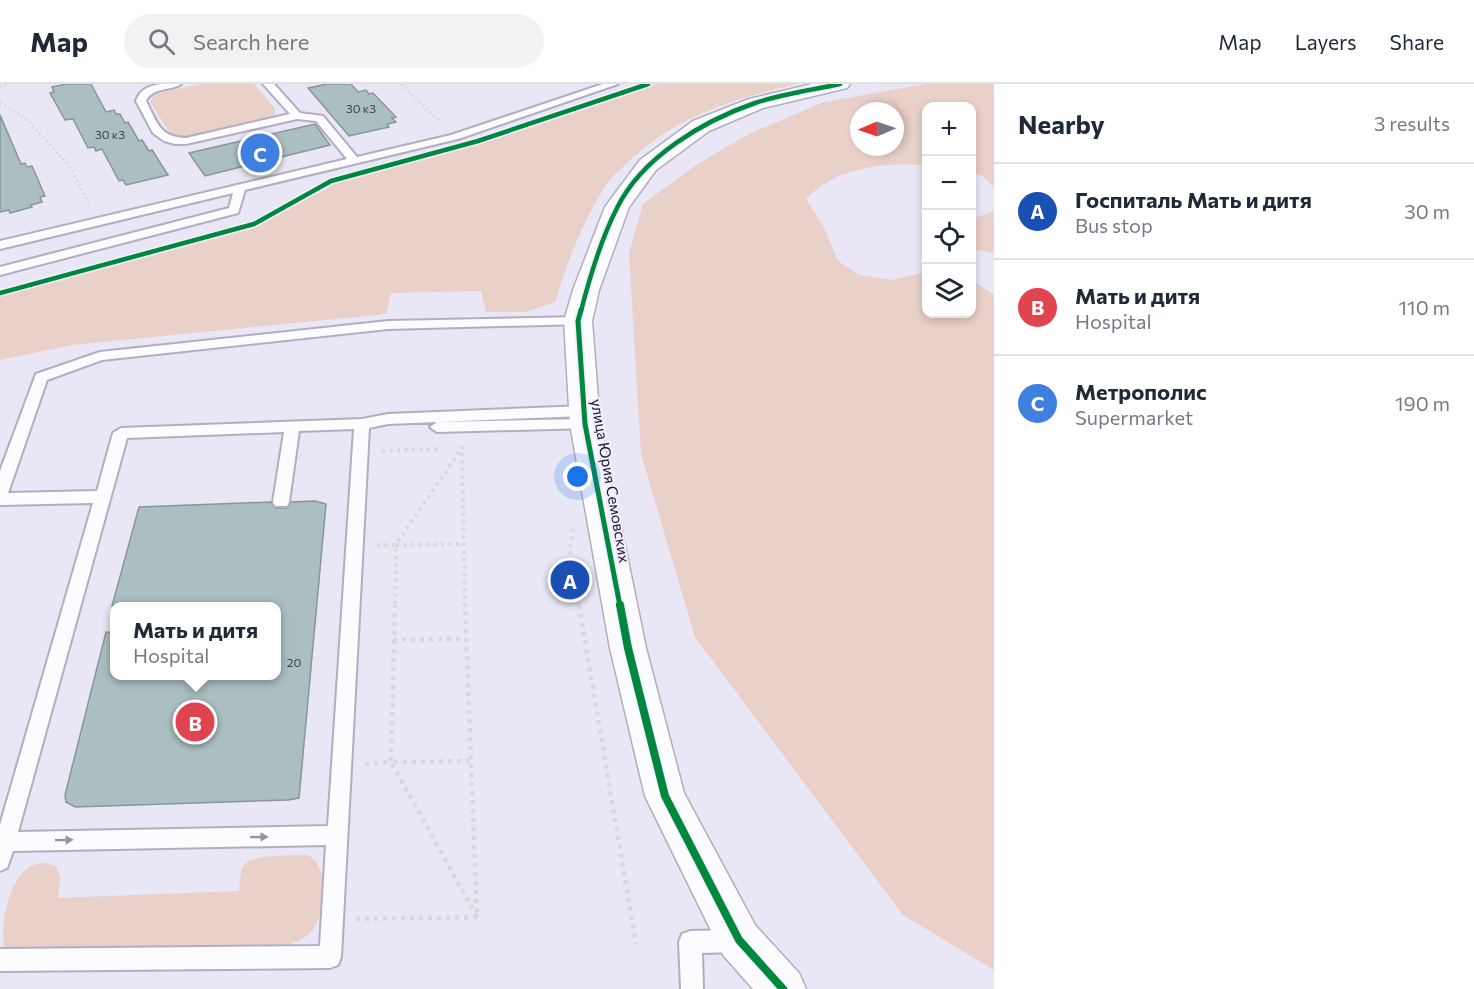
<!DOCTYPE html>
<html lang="en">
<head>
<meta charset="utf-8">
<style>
  :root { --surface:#fff; --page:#f2f2f3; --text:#1f2937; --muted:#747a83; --line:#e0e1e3; --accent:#645e75 }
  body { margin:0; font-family:Commissioner,sans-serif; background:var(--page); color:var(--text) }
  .controls { position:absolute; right:18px; top:18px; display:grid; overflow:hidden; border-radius:12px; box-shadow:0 3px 9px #0003 }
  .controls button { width:54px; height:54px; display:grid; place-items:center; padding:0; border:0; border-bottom:2px solid var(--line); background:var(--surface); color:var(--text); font:30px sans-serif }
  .compass { position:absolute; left:850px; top:18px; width:54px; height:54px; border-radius:50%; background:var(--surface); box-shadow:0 3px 9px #0003; rotate:268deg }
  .you { position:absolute; left:578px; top:393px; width:21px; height:21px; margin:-15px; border:4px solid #fff; border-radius:50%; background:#1a73e8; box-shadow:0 0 0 9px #1a73e833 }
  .badge { display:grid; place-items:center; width:39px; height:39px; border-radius:50%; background:var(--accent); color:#fff; font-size:20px; font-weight:700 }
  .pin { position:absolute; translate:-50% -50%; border:3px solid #fff; box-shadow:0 2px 6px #0006 }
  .popup { position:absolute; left:110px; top:518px; width:171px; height:78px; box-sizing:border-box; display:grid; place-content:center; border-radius:12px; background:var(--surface); filter:drop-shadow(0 2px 4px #0005); font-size:20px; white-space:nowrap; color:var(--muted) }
  .popup b { font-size:22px; color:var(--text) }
  .popup::after { content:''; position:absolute; left:50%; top:100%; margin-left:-12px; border:12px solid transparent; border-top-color:var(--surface) }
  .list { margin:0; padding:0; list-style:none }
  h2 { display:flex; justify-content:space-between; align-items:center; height:78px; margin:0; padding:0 24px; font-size:26px }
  h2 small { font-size:20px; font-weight:400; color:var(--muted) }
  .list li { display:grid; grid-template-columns:39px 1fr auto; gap:18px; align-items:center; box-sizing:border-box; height:96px; padding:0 24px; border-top:2px solid var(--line) }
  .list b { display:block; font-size:22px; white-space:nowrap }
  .list p { margin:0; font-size:20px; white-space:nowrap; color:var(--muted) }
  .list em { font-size:20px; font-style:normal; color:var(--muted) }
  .icon { flex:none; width:33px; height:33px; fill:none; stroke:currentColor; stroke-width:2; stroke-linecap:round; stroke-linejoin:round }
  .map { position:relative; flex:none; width:994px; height:905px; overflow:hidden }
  header { display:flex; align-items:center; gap:36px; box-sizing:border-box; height:84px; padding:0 30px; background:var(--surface); border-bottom:2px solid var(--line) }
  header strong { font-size:28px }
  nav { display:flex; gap:33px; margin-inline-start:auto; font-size:21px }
  .search { width:420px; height:54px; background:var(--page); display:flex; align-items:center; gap:15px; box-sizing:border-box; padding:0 21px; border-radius:33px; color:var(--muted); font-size:22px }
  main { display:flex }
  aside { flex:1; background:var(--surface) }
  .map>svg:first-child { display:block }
  .green { fill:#e9d0c8; fill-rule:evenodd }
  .building { fill:#abbec0; stroke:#88969a; stroke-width:1.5 }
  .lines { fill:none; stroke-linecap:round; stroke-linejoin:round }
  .lane-casing { stroke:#b2adc1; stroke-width:4 }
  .street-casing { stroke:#b2adc1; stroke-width:3 }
  .path-far2 { stroke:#d9d8dd; stroke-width:3; stroke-dasharray:2 3; stroke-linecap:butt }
  .path-far1 { stroke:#d9d8dd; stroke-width:4; stroke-dasharray:3 4.5; stroke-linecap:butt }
  .path { stroke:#d9d8dd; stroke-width:4.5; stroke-dasharray:4 5; stroke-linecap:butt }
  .lane { fill:#fcfbfe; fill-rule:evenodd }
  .street { fill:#fcfbfe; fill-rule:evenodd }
  .cycleway-far2-casing { stroke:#f1eefd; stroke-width:8 }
  .cycleway-far1-casing { stroke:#f1eefd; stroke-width:9 }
  .cycleway-casing { stroke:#f1eefd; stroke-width:11 }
  .cycleway-far2 { stroke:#00873e; stroke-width:4.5 }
  .cycleway-far1 { stroke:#00873e; stroke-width:5 }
  .cycleway { stroke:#00873e; stroke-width:8 }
  .oneway { fill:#9894a1 }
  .labels { text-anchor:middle; stroke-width:4.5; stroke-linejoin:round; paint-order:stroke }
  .number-label { font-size:12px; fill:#403f54 }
  .street-label { font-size:15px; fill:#1d1530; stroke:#f1eefd }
</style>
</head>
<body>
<header>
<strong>Map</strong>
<div class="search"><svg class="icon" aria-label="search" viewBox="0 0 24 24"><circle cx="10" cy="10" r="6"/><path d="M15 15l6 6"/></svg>Search here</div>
<nav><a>Map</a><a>Layers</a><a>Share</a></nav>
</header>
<main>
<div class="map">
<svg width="994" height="905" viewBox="0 0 994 905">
  <rect width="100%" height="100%" fill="#e9e6f6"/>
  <path class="green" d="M 201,0 L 254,0 L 275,25 L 275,30 L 271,33 L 183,53 L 170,49 L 150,18 L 155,10 Z
    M 659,0 L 797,0 C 733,15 673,33 625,81 C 619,87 611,93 606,101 C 583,137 567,178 555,218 L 526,228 L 486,228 L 481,207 L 391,209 L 386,230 L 72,261 L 0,276 L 0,212 L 256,143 L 335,100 L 479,60 Z
    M 926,0 L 994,0 L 994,104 L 983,92 L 972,89 L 972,22 L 926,22 L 926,81 C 884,79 837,82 806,115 L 823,142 L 838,177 L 859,191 L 892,196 L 926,188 L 926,230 L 972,230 L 972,196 L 994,211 L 994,886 L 903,831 L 695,553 L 641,370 L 629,169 L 643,120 L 696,81 L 749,50 L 824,18 ZM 859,27 L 895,27 L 895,63 L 859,63 Z
    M 994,127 L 994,169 L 972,165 L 972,135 Z
    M 307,771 C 332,780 325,837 308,851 C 303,855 296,857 291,860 L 15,869 L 4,863 C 0,839 10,781 42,779 C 46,779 52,781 56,782 L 60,793 L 58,814 L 239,807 C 240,800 240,789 243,783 C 249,769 293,772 307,771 Z"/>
  <path class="building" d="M 67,0 L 91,0 L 106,28 L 114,26 L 116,30 L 120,30 L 125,39 L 128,38 L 139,57 L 142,56 L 149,67 L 152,66 L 168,91 L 126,101 L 123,96 L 119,97 L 102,65 L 96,67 L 94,63 L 88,64 L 73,35 L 65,36 L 50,9 L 54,8 L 52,3 Z
    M 327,0 L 351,0 L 358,8 L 366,6 L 369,10 L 373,9 L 396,33 L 392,34 L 396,38 L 387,40 L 389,43 L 349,52 L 308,4 Z
    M 0,31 L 21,80 L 25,79 L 27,83 L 32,82 L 45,112 L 40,113 L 42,118 L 31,121 L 32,123 L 10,129 L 9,126 L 0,128 Z
    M 315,40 L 330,61 L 205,92 L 189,69 Z
    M 315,417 L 326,420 L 299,714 L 288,716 L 75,723 L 66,718 L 65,711 L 106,548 L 114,549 L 114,591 L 276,591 L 276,522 L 112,522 L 139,423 L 271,418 L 275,424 L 287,424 L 291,418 Z"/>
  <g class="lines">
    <defs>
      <path id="lane" d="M 161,0 L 181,0 C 171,7 152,3 146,17 C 157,38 159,53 186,54 L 290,30 L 263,0 L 274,0 L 300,29 L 323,32 L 357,73 L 451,51 L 603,0 L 618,0 L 458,55 L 245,106 L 238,129 L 0,191 L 0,183 L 229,124 L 233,109 L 0,165 L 0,157 L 347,75 L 316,37 L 297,35 L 186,60 L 175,60 L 164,57 L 153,49 L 136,17 C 140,5 149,2 161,0 Z
        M 578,233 L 585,237 L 583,240 L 388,245 L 102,276 L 47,296 L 8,409 L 97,407 L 113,349 L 121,344 L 362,335 L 388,330 L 584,322 L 591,327 L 584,332 L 388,340 L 369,344 L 341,873 L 338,881 L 330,884 L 0,887 L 0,865 L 320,862 L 326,761 L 13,767 L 7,784 L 0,787 L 0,741 L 93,419 L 0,421 L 0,387 L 36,290 L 100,268 L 388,237 ZM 354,345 L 328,742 L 18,748 L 127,354 L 284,348 L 273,418 L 275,422 L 287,422 L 289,418 L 299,347 Z
        M 585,335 L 590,336 L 592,340 L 590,344 L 437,348 L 430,343 L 437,338 Z
        M 738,846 L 746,849 L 749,857 L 746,865 L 738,868 L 702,869 L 703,905 L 681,905 L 679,858 L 682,850 L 690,847 Z"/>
      <path id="street" d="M 812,0 L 850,0 L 847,4 L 763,24 L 709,47 L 656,86 L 629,123 L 599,206 L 592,237 L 600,340 L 646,564 L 684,709 L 755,841 L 799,889 L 806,905 L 753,905 L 723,871 L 645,712 L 610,564 L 570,340 L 564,237 L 573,206 L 605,123 L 640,76 L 693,37 L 749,15 Z"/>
    </defs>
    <use href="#lane" class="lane-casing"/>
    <use href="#street" class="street-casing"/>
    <path class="path-far2" d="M 401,0 L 441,39
      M 0,3 L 8,0
      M 0,19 L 24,33 L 69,81 L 90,122"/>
    <path class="path-far1" d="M 382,367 L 440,365
      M 573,445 L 570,466 L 579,522
      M 398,457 L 462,364
      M 377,461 L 396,461 L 395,522
      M 396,461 L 464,460
      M 465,522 L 462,364 L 466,364"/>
    <path class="path" d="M 579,521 L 636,860
      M 393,556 L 466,555
      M 470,677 L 391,678 L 477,833
      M 365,680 L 391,678 L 395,521
      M 356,835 L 477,833 L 465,521"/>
    <use href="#lane" class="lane"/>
    <use href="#street" class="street"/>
    <defs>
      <path id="cycleway-far2" d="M 0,209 L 254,140 L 331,97 L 478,57 L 648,0
        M 581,227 C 589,196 602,153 617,124 C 642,73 703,37 755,19 C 782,10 812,6 840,0"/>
      <path id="cycleway-far1" d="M 581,226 L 578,237 L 585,340 L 620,522"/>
      <path id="cycleway" d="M 620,521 L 628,564 L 665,712 L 739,856 L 783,905"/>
    </defs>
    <use href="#cycleway-far2" class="cycleway-far2-casing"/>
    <use href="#cycleway-far1" class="cycleway-far1-casing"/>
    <use href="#cycleway" class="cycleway-casing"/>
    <use href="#cycleway-far2" class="cycleway-far2"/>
    <use href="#cycleway-far1" class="cycleway-far1"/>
    <use href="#cycleway" class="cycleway"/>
  </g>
  <defs><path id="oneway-solid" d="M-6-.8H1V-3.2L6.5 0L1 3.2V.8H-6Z" transform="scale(1.5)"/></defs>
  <g class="oneway">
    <use href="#oneway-solid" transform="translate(259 753) rotate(-1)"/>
    <use href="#oneway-solid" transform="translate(64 756) rotate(-1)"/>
  </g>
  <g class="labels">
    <g class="number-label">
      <text x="361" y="29">30 к3</text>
      <text x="110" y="55">30 к3</text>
      <text x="294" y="583">20</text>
    </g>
    <g class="street-label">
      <text transform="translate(610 397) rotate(80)" y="5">улица Юрия Семовских</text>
    </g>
  </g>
</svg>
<div class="controls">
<button>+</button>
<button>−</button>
<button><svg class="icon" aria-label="locate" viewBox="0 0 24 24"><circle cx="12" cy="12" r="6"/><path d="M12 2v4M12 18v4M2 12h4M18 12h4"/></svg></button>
<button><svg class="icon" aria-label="layers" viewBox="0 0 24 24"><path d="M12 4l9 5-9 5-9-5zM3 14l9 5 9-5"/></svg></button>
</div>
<svg class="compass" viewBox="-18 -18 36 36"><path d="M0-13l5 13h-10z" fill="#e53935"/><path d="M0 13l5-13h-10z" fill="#747a83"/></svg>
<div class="you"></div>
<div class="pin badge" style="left:570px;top:496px;background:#1a4fb4">A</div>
<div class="pin badge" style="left:195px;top:638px;background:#e0444e">B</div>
<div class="popup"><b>Мать и дитя</b>Hospital</div>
<div class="pin badge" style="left:260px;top:69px;background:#3f7fe0">C</div>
</div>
<aside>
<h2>Nearby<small>3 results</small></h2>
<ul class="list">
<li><span class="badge" style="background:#1a4fb4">A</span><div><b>Госпиталь Мать и дитя</b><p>Bus stop</p></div><em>30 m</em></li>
<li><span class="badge" style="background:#e0444e">B</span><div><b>Мать и дитя</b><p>Hospital</p></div><em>110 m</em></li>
<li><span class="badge" style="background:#3f7fe0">C</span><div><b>Метрополис</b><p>Supermarket</p></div><em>190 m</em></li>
</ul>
</aside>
</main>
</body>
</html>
